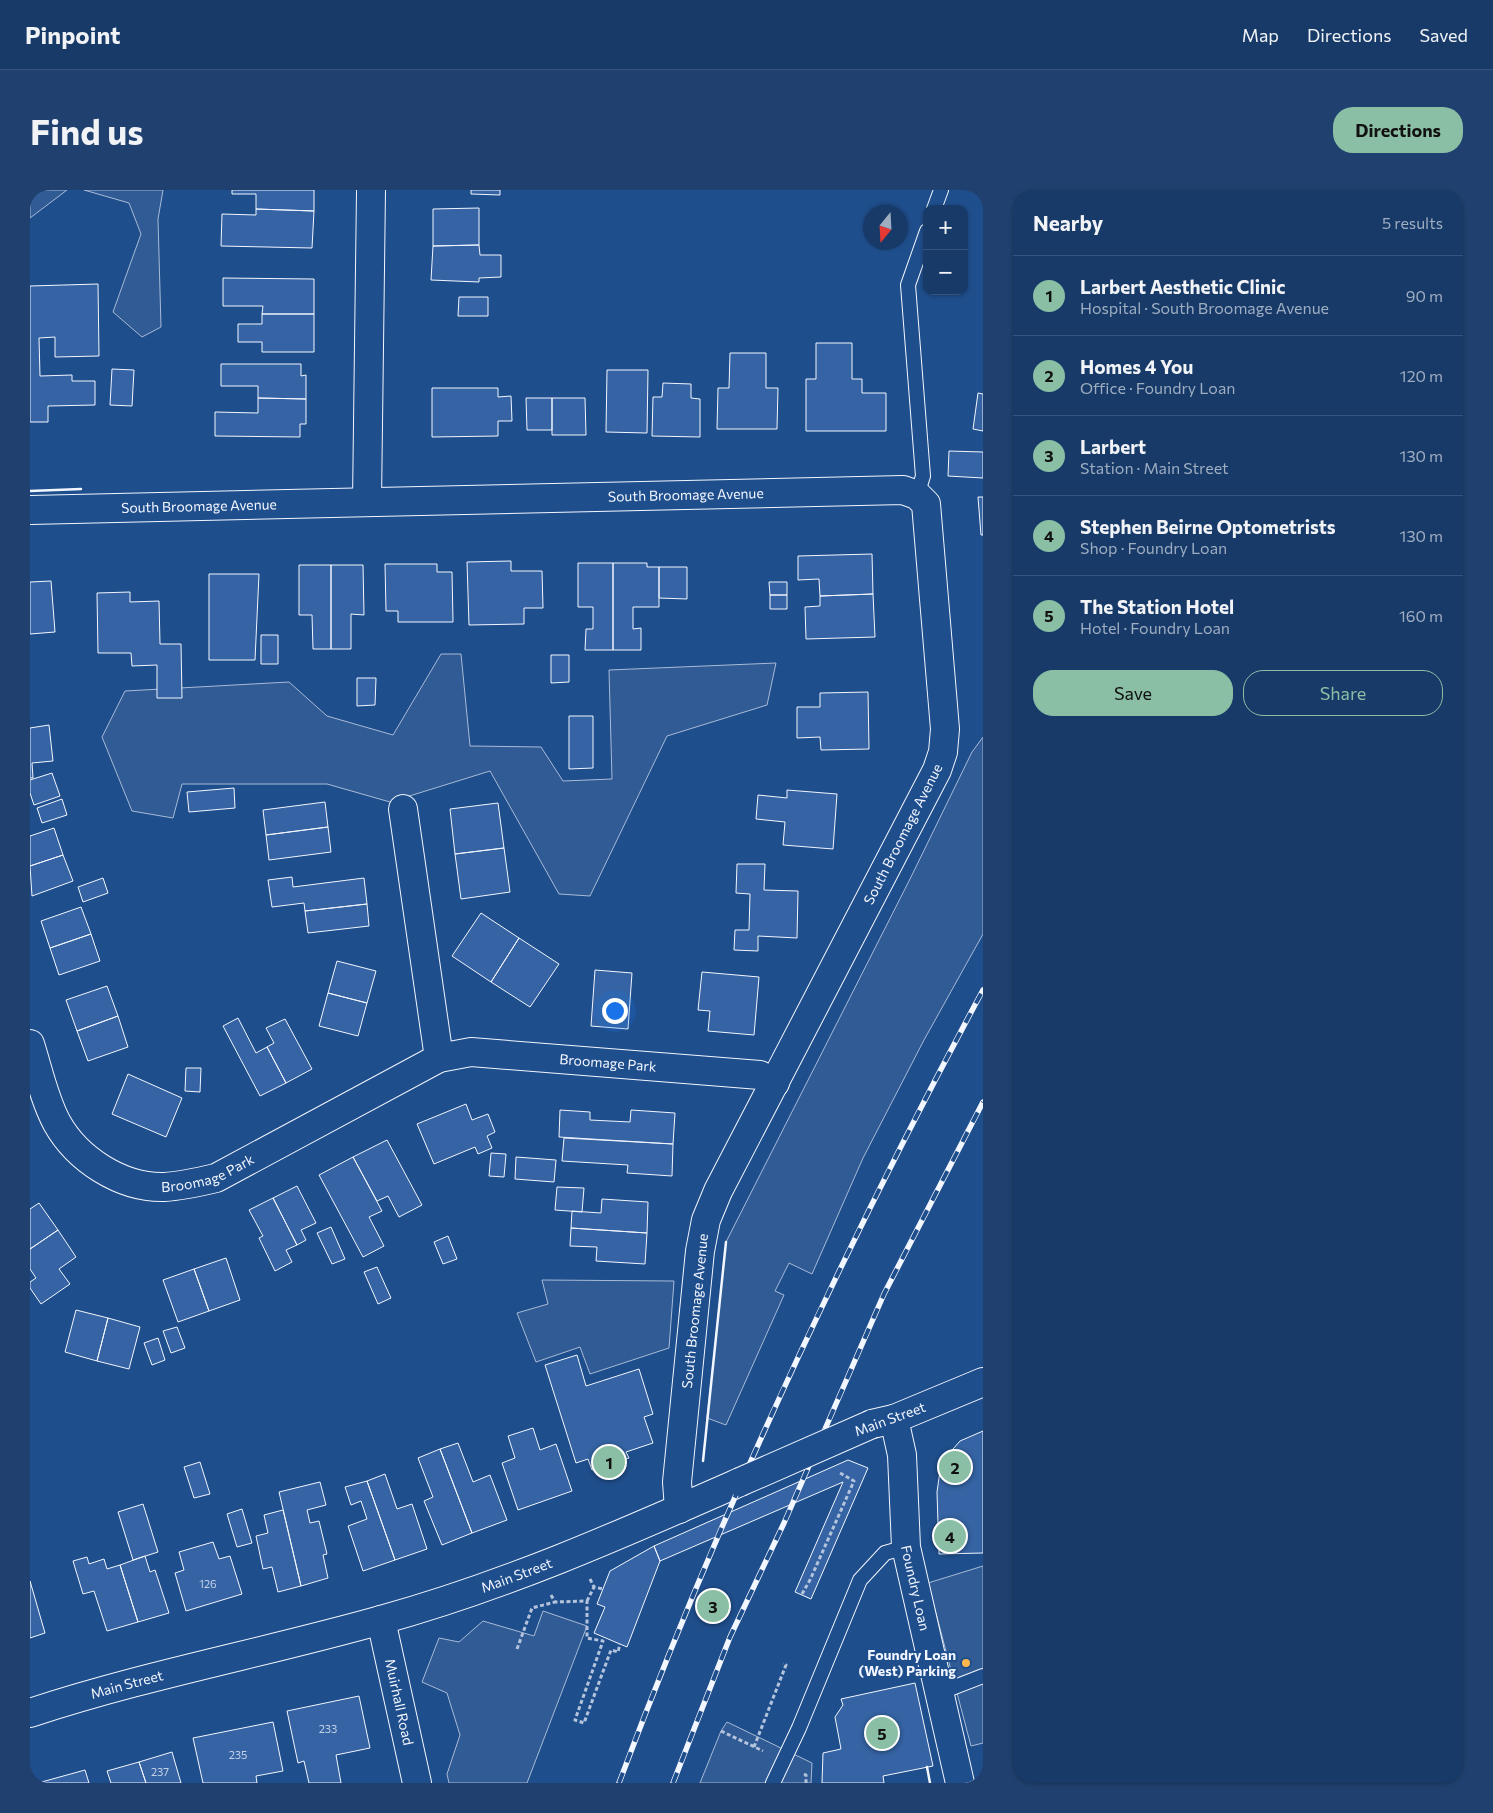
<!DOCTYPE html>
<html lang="en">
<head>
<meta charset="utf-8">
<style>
  :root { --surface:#173a69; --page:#20416f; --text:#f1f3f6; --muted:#9eadc0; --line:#36547d; --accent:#8abfa5 }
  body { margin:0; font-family:Commissioner,sans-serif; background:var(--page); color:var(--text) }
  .controls { position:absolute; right:15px; top:15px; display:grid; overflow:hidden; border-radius:10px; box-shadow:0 1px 4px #0004 }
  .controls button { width:45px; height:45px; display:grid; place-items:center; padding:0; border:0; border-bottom:1px solid var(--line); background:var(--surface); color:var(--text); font:25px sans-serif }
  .compass { position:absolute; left:833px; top:15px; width:45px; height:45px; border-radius:50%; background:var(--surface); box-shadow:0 1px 4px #0004; rotate:198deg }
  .you { position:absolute; left:584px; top:820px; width:18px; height:18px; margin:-12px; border:4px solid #fff; border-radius:50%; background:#1a73e8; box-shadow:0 0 0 8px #1a73e833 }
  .badge { display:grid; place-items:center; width:32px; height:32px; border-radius:50%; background:var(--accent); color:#111; font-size:16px; font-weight:700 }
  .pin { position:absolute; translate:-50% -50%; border:2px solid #fff; box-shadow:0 1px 5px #0006 }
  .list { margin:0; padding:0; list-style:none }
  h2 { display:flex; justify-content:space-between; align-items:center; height:65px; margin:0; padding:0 20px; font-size:21px }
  h2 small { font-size:16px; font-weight:400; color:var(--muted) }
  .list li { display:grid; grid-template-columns:32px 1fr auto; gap:15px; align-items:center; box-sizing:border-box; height:80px; padding:0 20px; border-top:1px solid var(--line) }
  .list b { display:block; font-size:19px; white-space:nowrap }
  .list p { margin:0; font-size:16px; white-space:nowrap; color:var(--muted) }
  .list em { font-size:16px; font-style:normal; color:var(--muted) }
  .actions { display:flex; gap:10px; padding:15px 20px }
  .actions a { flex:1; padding:11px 0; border:1px solid var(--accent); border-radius:20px; text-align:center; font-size:18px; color:var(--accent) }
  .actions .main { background:var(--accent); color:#111 }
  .map { position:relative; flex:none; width:953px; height:1593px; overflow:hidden; border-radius:20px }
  header { display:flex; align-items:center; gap:30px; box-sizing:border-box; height:70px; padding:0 25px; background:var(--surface); border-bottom:1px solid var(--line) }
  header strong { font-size:24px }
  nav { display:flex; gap:28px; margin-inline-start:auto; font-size:18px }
  .intro { display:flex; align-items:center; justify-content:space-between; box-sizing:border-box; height:120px; padding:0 30px }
  h1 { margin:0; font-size:35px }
  .button { padding:12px 22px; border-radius:20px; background:var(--accent); color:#111; font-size:18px; font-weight:700 }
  main { display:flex; gap:30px; padding:0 30px }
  aside { flex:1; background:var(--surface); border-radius:20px; box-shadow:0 1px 4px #0004 }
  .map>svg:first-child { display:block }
  .built { fill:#305b95; stroke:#a8bbd7 }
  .building { fill:#3563a3; stroke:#f2f6ff }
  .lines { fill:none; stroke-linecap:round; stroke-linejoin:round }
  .lane-casing { stroke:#f2f6ff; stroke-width:16 }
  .street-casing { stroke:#f2f6ff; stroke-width:30 }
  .secondary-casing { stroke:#f2f6ff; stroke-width:30 }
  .path { stroke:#b3c4dc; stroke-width:3; stroke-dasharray:4 2.5; stroke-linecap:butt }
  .lane { stroke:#1f4e8c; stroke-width:14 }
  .street { stroke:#1f4e8c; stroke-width:28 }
  .secondary { stroke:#1f4e8c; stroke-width:28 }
  .rail-casing { stroke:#f2f6ff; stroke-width:5.5 }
  .rail { stroke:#1f4e8c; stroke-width:4; stroke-dasharray:11; stroke-linecap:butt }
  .secondary-bridge-casing { stroke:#f2f6ff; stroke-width:30; stroke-linecap:butt }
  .secondary-bridge { stroke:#1f4e8c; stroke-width:28 }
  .wall { stroke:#f2f6ff; stroke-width:2.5 }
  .poi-dot { fill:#ffb74d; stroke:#1f4e8c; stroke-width:2 }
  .labels { text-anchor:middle; stroke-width:4; stroke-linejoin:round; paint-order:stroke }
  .number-label { font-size:11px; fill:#c3d1e8 }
  .street-label { font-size:14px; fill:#f2f6ff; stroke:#1f4e8c }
  .poi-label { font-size:14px; font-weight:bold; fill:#f2f6ff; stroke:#1f4e8c; text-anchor:end }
</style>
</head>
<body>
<header>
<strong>Pinpoint</strong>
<nav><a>Map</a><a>Directions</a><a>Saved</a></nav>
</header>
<div class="intro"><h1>Find us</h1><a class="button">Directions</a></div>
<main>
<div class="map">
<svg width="953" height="1593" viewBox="0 0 953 1593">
  <rect width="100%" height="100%" fill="#1f4e8c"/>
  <path class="built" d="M 0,0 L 37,0 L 0,28 Z
    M 54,0 L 133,0 L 128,29 L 131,137 L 112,147 L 83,122 L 111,44 L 99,13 Z
    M 411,464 L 431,464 L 440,556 L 511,557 L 533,591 L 582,589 L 579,480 L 746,473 L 737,515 L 637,546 L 560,706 L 529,704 L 460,581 L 360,612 L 297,594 L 152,594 L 143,628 L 102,621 L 72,547 L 95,501 L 259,492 L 297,526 L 363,545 Z
    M 953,547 L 953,744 L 894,850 L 833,968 L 782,1084 L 759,1073 L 745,1101 L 754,1105 L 696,1235 L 677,1228 L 696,1052 L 881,687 L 942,562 Z
    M 512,1090 L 644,1091 L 639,1158 L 560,1184 L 550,1157 L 506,1172 L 487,1123 L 518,1114 Z
    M 953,1376 L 953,1553 L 941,1556 L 898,1393 Z
    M 513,1421 L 557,1436 L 497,1593 L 419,1593 L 417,1584 L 430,1545 L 417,1503 L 392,1492 L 409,1448 L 429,1452 L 453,1431 L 504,1446 Z
    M 697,1532 L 782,1573 L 781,1593 L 670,1593 L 691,1541 Z"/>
  <path class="building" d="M 202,0 L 284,0 L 284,21 L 226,19 L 226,4 L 202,4 Z
    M 441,0 L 470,0 L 470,5 L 441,4 Z
    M 449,18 L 449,55 L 403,56 L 403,19 Z
    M 226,19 L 284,21 L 282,58 L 191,56 L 192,24 L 226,25 Z
    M 449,55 L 450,65 L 471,65 L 471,87 L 449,88 L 449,92 L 401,90 L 403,56 Z
    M 193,88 L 284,89 L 284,124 L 232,124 L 233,116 L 193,116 Z
    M 68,94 L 69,166 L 25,167 L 25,147 L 9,148 L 10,186 L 42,185 L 42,191 L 65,191 L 65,215 L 18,216 L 18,232 L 0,232 L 0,96 Z
    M 429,107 L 458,107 L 458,126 L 428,126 Z
    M 232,124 L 284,124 L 284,162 L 232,162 L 232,152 L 208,152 L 208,134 L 232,134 Z
    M 786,153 L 822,153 L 822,189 L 832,189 L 832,203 L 856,203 L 856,241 L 776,241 L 776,189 L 786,189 Z
    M 700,163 L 736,163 L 736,198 L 748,198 L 747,239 L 687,239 L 688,198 L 699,198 Z
    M 191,174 L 271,174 L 271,186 L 276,185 L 276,209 L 228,208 L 228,196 L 191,196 Z
    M 82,179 L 104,180 L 102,216 L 80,215 Z
    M 577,180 L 618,180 L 617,243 L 576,242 Z
    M 633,193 L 661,194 L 661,208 L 670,209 L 670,247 L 622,246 L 623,207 L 632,207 Z
    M 402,198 L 468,198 L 468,207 L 481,206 L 482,231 L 468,231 L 468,246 L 402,247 Z
    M 948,203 L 953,204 L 953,241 L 943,239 Z
    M 228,208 L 276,209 L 276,234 L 270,234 L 270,247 L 185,246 L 185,222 L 228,223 Z
    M 496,208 L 522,208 L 522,240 L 497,240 Z
    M 522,208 L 555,208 L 556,245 L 522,245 Z
    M 919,261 L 953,262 L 953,288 L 918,286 Z
    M 948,307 L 953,307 L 953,345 L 951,345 Z
    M 842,364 L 843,404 L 790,406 L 789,389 L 768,390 L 768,366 Z
    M 481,371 L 481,381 L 512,381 L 513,418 L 494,418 L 494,434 L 439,435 L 437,372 Z
    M 548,373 L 583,373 L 583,460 L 555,460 L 556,439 L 563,439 L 563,417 L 548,417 Z
    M 583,373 L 617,373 L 617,377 L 629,377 L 629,417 L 603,417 L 603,439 L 611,438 L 611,460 L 583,460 Z
    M 355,374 L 407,374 L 407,382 L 422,382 L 423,432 L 368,432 L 368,421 L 356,421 Z
    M 269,375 L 301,375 L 301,459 L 283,459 L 282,425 L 269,425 Z
    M 301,375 L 333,375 L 334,425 L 321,424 L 321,459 L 301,459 Z
    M 629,377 L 657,377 L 657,409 L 629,408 Z
    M 179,384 L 229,384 L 225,470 L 179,470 Z
    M 21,391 L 25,442 L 0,444 L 0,392 Z
    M 739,392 L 757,392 L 757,405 L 740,405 Z
    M 100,402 L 100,412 L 129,411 L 130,454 L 151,454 L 152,508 L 127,508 L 127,475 L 102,476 L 101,463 L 68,463 L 67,403 Z
    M 843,404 L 845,447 L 776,449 L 775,417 L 790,416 L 790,406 Z
    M 740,405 L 757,405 L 757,419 L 740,419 Z
    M 231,445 L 248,445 L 248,474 L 231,474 Z
    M 521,465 L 539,465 L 539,492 L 521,493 Z
    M 327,488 L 346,488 L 345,515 L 327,516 Z
    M 838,502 L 839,559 L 791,560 L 790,547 L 767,548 L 767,517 L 790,517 L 790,503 Z
    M 539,526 L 563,526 L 563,578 L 539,579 Z
    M 19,535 L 23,571 L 2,573 L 3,588 L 0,588 L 0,538 Z
    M 22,583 L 30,606 L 4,615 L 0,603 L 0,590 Z
    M 204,598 L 205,618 L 159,622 L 157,602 Z
    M 757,600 L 807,604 L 803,659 L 753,655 L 755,632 L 726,629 L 728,605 L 757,608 Z
    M 32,609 L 37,625 L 12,633 L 7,618 Z
    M 295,612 L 298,637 L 236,645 L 233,620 Z
    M 468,613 L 474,658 L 425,664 L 420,619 Z
    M 298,637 L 301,662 L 239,670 L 236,645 Z
    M 24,638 L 33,665 L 0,676 L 0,646 Z
    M 474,658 L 480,702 L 431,709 L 425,664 Z
    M 33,665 L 43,691 L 2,706 L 0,676 Z
    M 707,674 L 735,674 L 734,700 L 768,701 L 767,748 L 728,746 L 728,761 L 704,760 L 705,740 L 719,740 L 720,704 L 706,703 Z
    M 262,687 L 263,697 L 334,688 L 337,714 L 275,721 L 274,713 L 242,717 L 238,690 Z
    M 73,688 L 78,703 L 53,712 L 48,697 Z
    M 337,714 L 339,736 L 278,743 L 275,721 Z
    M 51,717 L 61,744 L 20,758 L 11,731 Z
    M 451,723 L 489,748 L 461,792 L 422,766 Z
    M 61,744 L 70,771 L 29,785 L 20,758 Z
    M 489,748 L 529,774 L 500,817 L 461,792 Z
    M 307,771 L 346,781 L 337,813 L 298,803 Z
    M 565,780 L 602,783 L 598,839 L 561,836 Z
    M 672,782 L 729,787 L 724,845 L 678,841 L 680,821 L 668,820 Z
    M 77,796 L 88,826 L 47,841 L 36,810 Z
    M 298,803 L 337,813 L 328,846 L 289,836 Z
    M 88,826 L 98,857 L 58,871 L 47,841 Z
    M 208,828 L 226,863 L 237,857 L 256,893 L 230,906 L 193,836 Z
    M 255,829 L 282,879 L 256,893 L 237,857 L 244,853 L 236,838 Z
    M 156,878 L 171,878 L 170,902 L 155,901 Z
    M 98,884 L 152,908 L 136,947 L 82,924 Z
    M 436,914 L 442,930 L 458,924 L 465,942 L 457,946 L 462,958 L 448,964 L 445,957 L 404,974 L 387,934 Z
    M 530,920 L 560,922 L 560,930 L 600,932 L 601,920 L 645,923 L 643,954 L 529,947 Z
    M 534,948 L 643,954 L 642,986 L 597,983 L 598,975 L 532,971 Z
    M 357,950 L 392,1015 L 369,1027 L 358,1006 L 347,1011 L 323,967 Z
    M 461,963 L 476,964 L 474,987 L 459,986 Z
    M 323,967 L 352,1021 L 339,1027 L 354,1056 L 333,1067 L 289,985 Z
    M 486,967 L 526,970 L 524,992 L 485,989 Z
    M 267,996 L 286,1033 L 271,1040 L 276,1050 L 267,1055 L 243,1008 Z
    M 527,997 L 554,998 L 552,1022 L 525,1020 Z
    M 243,1008 L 267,1055 L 256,1060 L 262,1072 L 245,1081 L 229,1048 L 233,1046 L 219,1020 Z
    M 572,1009 L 618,1012 L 617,1043 L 541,1038 L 542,1021 L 571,1023 Z
    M 9,1013 L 28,1040 L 0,1059 L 0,1019 Z
    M 301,1037 L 315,1069 L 302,1074 L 287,1043 Z
    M 541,1038 L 617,1043 L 615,1074 L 566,1071 L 567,1057 L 540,1056 Z
    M 28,1040 L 46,1067 L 29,1079 L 40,1094 L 11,1114 L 0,1098 L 0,1092 L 6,1088 L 0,1079 L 0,1059 Z
    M 418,1046 L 427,1069 L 413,1074 L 404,1052 Z
    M 196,1068 L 210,1110 L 179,1121 L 164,1079 Z
    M 347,1077 L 361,1108 L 348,1114 L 334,1082 Z
    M 164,1079 L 179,1121 L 148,1132 L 133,1090 Z
    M 46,1120 L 78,1128 L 67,1171 L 35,1162 Z
    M 78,1128 L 110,1137 L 99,1179 L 67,1171 Z
    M 147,1137 L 155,1158 L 141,1163 L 133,1141 Z
    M 128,1148 L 135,1170 L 122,1175 L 114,1153 Z
    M 547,1165 L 556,1196 L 609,1179 L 623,1224 L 614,1227 L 623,1253 L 596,1262 L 599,1268 L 562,1280 L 558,1269 L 546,1273 L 515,1175 Z
    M 503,1238 L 510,1260 L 526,1254 L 542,1301 L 488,1320 L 472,1273 L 485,1268 L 478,1246 Z
    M 953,1241 L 953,1363 L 909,1364 L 907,1302 L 910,1281 L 916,1267 L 930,1251 Z
    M 428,1253 L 443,1292 L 460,1285 L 477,1330 L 442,1343 L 410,1259 Z
    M 410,1259 L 442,1343 L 412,1355 L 394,1311 L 403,1307 L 388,1268 Z
    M 818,1270 L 838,1278 L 781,1409 L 765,1402 L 813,1292 L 630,1371 L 624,1356 Z
    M 170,1272 L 180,1304 L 164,1308 L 154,1277 Z
    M 355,1284 L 367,1319 L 382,1314 L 397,1359 L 365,1370 L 337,1291 Z
    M 337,1291 L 365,1370 L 333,1381 L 318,1336 L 337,1329 L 331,1311 L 321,1315 L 315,1297 Z
    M 290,1292 L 296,1315 L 277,1320 L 280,1333 L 289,1331 L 297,1364 L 293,1365 L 298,1388 L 271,1396 L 249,1302 Z
    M 113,1314 L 128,1362 L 103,1370 L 88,1322 Z
    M 212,1319 L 222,1353 L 207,1357 L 197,1324 Z
    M 253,1320 L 271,1396 L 248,1402 L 242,1377 L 233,1379 L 226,1346 L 238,1343 L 234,1325 Z
    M 183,1352 L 189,1369 L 200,1366 L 212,1404 L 156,1421 L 145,1383 L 154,1380 L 149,1362 Z
    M 624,1356 L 630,1371 L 597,1457 L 564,1443 L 575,1417 L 567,1414 L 580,1381 Z
    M 115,1366 L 120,1382 L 125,1380 L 139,1423 L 108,1432 L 90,1375 Z
    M 57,1367 L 59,1374 L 74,1369 L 77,1379 L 90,1375 L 108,1432 L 77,1441 L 64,1401 L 53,1404 L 43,1371 Z
    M 0,1391 L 15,1443 L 0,1448 Z
    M 885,1493 L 903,1576 L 853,1586 L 854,1593 L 792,1593 L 793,1563 L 811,1559 L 805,1527 L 813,1515 L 811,1509 Z
    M 329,1506 L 340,1558 L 306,1565 L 311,1593 L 279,1593 L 274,1571 L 268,1573 L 257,1521 Z
    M 243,1532 L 253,1581 L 226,1586 L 227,1593 L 173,1593 L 163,1548 Z
    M 142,1562 L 151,1593 L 116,1593 L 109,1572 Z
    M 109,1572 L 116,1593 L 81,1593 L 77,1581 Z
    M 55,1580 L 59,1593 L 8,1593 Z"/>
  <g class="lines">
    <defs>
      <path id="lane" d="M 904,19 L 911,0
        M 887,305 L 893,286 L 878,95 L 897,41
        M 909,1503 L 953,1486
        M 743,1593 L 769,1538 L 830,1390 L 855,1363 L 876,1357"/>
      <g id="street">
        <path d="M 337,312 L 341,0"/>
        <path id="s1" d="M 0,320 L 873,300 L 887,305 L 896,314 L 915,539 L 913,562 L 907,580 L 688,1001 L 676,1030 L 670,1061 L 647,1292 L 649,1319"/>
        <path d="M 373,619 L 409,868"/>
        <path id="s2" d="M 0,854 C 8,879 14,909 27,933 C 47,969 91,998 134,997 C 152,996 169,992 186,988 L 409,868 L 441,862 L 730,885 L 745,893"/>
        <path id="s3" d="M 864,1229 L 872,1265 L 876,1357 L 930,1593"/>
        <path id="s4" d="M 351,1430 L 387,1593"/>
      </g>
      <g id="secondary">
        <path d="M 842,1234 L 864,1229 L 953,1192"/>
        <path id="s5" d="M 0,1523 C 115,1485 234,1463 351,1430 C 475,1396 592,1344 710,1292"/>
      </g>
    </defs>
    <use href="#lane" class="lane-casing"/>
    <use href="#street" class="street-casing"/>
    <use href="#secondary" class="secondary-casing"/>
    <path class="path" d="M 560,1389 L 564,1397 L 573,1399
      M 772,1404 L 780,1390 L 824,1291 L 810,1283
      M 521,1405 L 525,1412 L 557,1411 L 557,1448 L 573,1451 L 545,1530 L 554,1533 L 581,1460 L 588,1462 L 590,1454
      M 557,1411 L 564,1397
      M 487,1459 L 502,1418 L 525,1412
      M 691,1541 L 733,1561
      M 724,1557 L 756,1475 L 753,1474
      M 774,1584 L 776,1585 L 776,1593"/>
    <use href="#lane" class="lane"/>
    <use href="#street" class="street"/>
    <use href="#secondary" class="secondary"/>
    <defs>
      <path id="rail" d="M 589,1593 C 691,1320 815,1056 953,800
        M 643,1593 L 700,1447 L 754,1333 L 854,1104 L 953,912"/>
    </defs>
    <use href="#rail" class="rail-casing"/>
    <use href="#rail" class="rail"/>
    <defs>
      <path id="secondary-bridge" d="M 710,1292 L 842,1234"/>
    </defs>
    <use href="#secondary-bridge" class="secondary-bridge-casing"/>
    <use href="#secondary-bridge" class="secondary-bridge"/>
    <path class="wall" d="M 0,301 L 51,299
      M 673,1271 L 696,1052
      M 897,1577 L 900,1593"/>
  </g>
  <circle class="poi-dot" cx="936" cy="1473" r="5"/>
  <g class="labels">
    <g class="number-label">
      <text x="178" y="1398">126</text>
      <text x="298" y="1543">233</text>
      <text x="208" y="1569">235</text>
      <text x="130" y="1586">237</text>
    </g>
    <g class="street-label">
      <text dy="5" stroke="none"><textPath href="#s1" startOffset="656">South Broomage Avenue</textPath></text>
      <text dy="5" stroke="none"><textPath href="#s1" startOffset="169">South Broomage Avenue</textPath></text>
      <text transform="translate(873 644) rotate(-63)" y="5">South Broomage Avenue</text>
      <text dy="5" stroke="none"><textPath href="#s2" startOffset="690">Broomage Park</textPath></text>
      <text dy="5" stroke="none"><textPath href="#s2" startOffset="260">Broomage Park</textPath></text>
      <text transform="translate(665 1121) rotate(-84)" y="5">South Broomage Avenue</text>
      <text transform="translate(860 1229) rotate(-20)" y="5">Main Street</text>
      <text dy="5" stroke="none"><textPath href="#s5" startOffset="506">Main Street</textPath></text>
      <text dy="5" stroke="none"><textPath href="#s3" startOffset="171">Foundry Loan</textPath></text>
      <text dy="5" stroke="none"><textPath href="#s5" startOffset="101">Main Street</textPath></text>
      <text dy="5" stroke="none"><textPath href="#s4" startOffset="84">Muirhall Road</textPath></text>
    </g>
    <g class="poi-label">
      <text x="926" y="1470">Foundry Loan<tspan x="926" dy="16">(West) Parking</tspan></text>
    </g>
  </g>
</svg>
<div class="controls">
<button>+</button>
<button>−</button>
</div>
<svg class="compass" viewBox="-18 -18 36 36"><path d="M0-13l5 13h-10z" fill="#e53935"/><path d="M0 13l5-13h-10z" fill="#9eadc0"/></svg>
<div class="you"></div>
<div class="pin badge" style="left:579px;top:1272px">1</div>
<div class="pin badge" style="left:925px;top:1277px">2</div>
<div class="pin badge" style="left:683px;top:1416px">3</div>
<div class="pin badge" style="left:920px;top:1346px">4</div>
<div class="pin badge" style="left:852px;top:1543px">5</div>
</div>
<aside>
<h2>Nearby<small>5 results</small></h2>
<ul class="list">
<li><span class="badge">1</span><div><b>Larbert Aesthetic Clinic</b><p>Hospital · South Broomage Avenue</p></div><em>90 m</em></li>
<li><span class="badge">2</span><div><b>Homes 4 You</b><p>Office · Foundry Loan</p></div><em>120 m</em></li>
<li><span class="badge">3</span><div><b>Larbert</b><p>Station · Main Street</p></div><em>130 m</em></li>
<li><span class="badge">4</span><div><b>Stephen Beirne Optometrists</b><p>Shop · Foundry Loan</p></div><em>130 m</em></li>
<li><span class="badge">5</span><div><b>The Station Hotel</b><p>Hotel · Foundry Loan</p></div><em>160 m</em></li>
</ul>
<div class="actions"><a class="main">Save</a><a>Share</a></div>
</aside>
</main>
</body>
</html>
